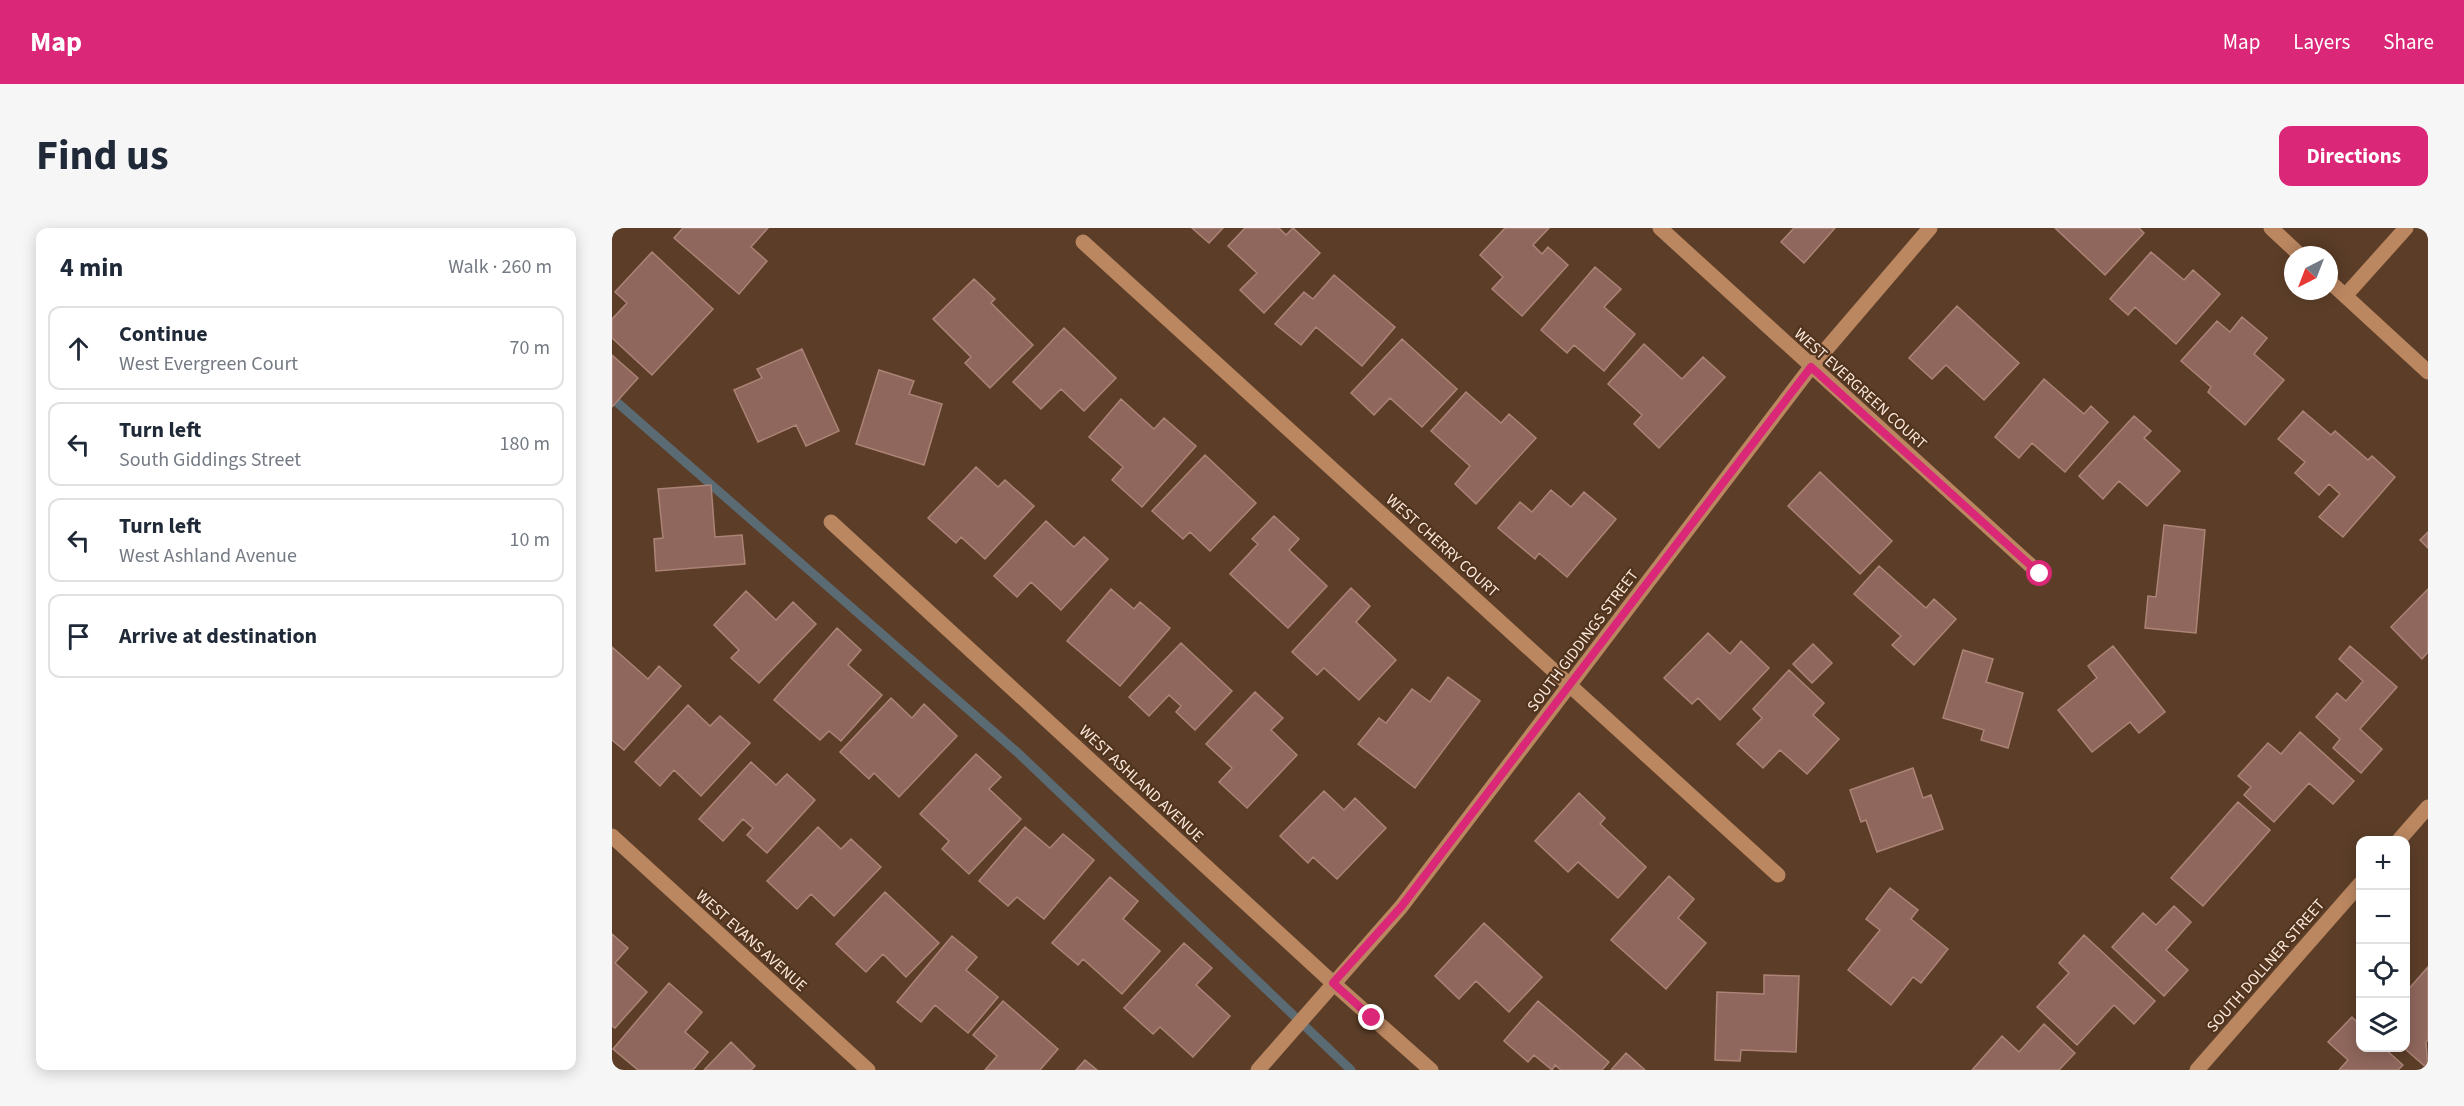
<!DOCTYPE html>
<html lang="en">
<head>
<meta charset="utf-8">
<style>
  :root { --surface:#fff; --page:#f6f6f7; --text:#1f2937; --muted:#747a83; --line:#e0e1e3; --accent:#db2777 }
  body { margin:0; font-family:"Source Sans 3",sans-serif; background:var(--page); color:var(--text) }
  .controls { position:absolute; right:18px; bottom:18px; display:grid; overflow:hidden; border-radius:12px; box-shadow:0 3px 15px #0003 }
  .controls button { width:54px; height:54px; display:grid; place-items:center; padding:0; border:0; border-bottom:2px solid var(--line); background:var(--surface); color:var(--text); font:30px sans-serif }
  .compass { position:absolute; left:1672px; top:18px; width:54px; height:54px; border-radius:50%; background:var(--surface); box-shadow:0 3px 15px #0003; rotate:222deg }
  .stop { position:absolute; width:18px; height:18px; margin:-14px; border:4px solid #db2777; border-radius:50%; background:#fff }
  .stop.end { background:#db2777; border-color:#fff; box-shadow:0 2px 6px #0008 }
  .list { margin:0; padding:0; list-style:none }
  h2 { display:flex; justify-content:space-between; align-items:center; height:78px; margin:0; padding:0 24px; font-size:26px }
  h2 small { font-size:20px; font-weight:400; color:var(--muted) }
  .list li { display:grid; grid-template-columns:39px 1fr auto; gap:18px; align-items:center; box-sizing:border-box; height:84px; margin:0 12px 12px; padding:0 12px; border:2px solid var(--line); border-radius:12px }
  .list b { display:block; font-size:22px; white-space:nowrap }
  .list p { margin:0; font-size:20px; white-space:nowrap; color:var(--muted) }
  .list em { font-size:20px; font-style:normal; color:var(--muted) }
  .icon { flex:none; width:33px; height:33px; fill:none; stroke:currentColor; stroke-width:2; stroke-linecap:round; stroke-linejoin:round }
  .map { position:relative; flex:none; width:1816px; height:842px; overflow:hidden; border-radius:12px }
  header { display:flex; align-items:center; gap:36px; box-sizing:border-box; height:84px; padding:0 30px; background:var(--accent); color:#fff }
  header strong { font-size:28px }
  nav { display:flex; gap:33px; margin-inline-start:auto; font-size:21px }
  .intro { display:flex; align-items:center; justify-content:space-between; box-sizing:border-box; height:144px; padding:0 36px }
  h1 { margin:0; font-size:42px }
  .button { padding:15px 27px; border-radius:12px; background:var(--accent); color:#fff; font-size:21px; font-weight:700 }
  main { display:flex; gap:36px; padding:0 36px }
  aside { flex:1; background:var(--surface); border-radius:12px; box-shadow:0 3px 15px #0003 }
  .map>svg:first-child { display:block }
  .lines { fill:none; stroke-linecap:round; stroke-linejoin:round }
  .stream { stroke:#5b6b74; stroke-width:9 }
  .building { fill:#8f675c; stroke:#ac8377; stroke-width:1.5 }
  .minor { stroke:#bb8761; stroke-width:15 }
  .route { stroke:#db2777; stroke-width:8 }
  .labels { text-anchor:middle; stroke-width:4.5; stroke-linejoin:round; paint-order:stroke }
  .street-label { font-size:16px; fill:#fce9dc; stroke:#51341e }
</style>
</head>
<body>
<header>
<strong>Map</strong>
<nav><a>Map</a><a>Layers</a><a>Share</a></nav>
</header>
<div class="intro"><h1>Find us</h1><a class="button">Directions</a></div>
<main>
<aside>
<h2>4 min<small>Walk · 260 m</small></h2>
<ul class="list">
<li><svg class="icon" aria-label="ahead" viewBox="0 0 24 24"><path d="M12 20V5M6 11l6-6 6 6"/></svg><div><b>Continue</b><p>West Evergreen Court</p></div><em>70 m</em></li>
<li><svg class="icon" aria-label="left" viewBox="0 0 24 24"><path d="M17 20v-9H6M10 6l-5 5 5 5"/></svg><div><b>Turn left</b><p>South Giddings Street</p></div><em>180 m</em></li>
<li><svg class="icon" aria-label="left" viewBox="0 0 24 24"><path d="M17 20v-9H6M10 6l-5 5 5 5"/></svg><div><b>Turn left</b><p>West Ashland Avenue</p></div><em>10 m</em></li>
<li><svg class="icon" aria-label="arrive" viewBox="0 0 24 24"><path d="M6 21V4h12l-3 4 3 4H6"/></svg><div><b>Arrive at destination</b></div></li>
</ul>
</aside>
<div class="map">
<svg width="1816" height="842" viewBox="0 0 1816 842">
  <rect width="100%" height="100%" fill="#5c3e28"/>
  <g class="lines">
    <path class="stream" d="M 0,170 L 405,524 L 739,842"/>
  </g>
  <path class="building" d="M 71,0 L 156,0 L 139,19 L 155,33 L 127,66 L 62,10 Z
    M 580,0 L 611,0 L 597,15 Z
    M 633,0 L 667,0 L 674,7 L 681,0 L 708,25 L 652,85 L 628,62 L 645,45 L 616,18 Z
    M 893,0 L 937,0 L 921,17 L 930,26 L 936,19 L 956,37 L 910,88 L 880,61 L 891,49 L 868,27 Z
    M 1182,0 L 1223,0 L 1192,35 L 1169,14 Z
    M 1443,0 L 1527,0 L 1532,5 L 1493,47 Z
    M 40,24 L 101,81 L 40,147 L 0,110 L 0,91 L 15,75 L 3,64 Z
    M 1539,24 L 1572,52 L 1581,42 L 1608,66 L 1564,116 L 1523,79 L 1516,87 L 1498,71 Z
    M 983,39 L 1009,61 L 992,79 L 1023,106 L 992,143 L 962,117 L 955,125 L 929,102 Z
    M 722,47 L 783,99 L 750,138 L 704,99 L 689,117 L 663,96 L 692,64 L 701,71 Z
    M 362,51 L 383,71 L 379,75 L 421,117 L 378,160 L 353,135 L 359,129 L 321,91 Z
    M 1345,78 L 1407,135 L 1372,172 L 1334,137 L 1320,151 L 1297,130 Z
    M 1630,89 L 1655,110 L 1642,126 L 1672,152 L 1633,197 L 1596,164 L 1599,159 L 1569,133 L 1605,93 L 1618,104 Z
    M 452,100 L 504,150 L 472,183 L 449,161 L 429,181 L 401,154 Z
    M 790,111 L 845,161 L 810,199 L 778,170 L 762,187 L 739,165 Z
    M 1032,116 L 1070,151 L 1091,129 L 1113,149 L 1047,220 L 1022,196 L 1030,187 L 996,156 Z
    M 190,121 L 227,203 L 194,218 L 184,197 L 146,214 L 122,162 L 150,150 L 145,141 Z
    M 0,127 L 26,150 L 0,179 Z
    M 267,142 L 302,153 L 297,166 L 330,176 L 312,237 L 244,216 Z
    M 1432,151 L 1472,186 L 1479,178 L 1496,194 L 1453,244 L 1420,215 L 1407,230 L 1383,209 Z
    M 854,164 L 889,195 L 897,186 L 924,210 L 864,276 L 843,256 L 858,238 L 819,203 Z
    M 509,171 L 542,201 L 552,190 L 584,218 L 530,279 L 500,252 L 511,239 L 477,209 Z
    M 1691,183 L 1719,207 L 1723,203 L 1756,232 L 1760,228 L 1783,249 L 1731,309 L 1707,289 L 1728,266 L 1717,256 L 1707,267 L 1683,245 L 1693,234 L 1666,211 Z
    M 1522,188 L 1539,203 L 1532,210 L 1568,243 L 1535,278 L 1507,253 L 1491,271 L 1467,248 Z
    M 593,227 L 644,275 L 598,323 L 578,304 L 571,311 L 540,283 Z
    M 364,239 L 386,259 L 393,252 L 422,278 L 373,331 L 349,309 L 344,315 L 316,290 Z
    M 1208,244 L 1280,313 L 1248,346 L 1176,278 Z
    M 99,257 L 103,309 L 130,307 L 133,336 L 44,343 L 42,311 L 51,310 L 46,261 Z
    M 939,262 L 959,279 L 972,264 L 1004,291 L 955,349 L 927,325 L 923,331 L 886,300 L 908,274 L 920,284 Z
    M 662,288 L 687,311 L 677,322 L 715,358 L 676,400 L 618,346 L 646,316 L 640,311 Z
    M 434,293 L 462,319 L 472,309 L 496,331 L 449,382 L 419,354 L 405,369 L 382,348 Z
    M 1552,297 L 1593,302 L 1584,405 L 1533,400 L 1536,368 L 1544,369 Z
    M 1816,304 L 1816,320 L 1808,312 Z
    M 1267,338 L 1314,380 L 1322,371 L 1344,391 L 1302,437 L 1280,417 L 1289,408 L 1242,366 Z
    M 739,360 L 758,378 L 744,394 L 784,432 L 747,472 L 712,440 L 705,447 L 680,424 Z
    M 499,361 L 522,381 L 528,374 L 558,400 L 508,458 L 455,413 Z
    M 1816,361 L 1816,424 L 1810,431 L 1779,399 Z
    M 134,363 L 164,392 L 181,374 L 204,396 L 147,455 L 119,430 L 127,422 L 102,397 Z
    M 225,400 L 249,422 L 236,437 L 270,467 L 229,513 L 217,503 L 208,512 L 162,472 Z
    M 1096,405 L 1118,426 L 1129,413 L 1157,440 L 1108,492 L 1086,470 L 1080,476 L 1052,450 Z
    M 569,415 L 620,463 L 583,502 L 564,484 L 569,478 L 557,467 L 537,488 L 517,469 Z
    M 1201,416 L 1220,435 L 1200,455 L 1181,436 Z
    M 1501,418 L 1553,484 L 1527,505 L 1518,494 L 1480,524 L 1446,482 L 1485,450 L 1476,438 Z
    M 1738,418 L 1785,459 L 1748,501 L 1770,521 L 1749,545 L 1721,520 L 1728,511 L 1704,489 L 1725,465 L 1734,473 L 1751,453 L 1727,431 Z
    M 0,419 L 36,451 L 47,438 L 69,458 L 12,522 L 0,512 Z
    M 1351,422 L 1381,431 L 1374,454 L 1411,465 L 1396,520 L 1369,512 L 1372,502 L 1331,490 Z
    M 1177,442 L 1212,475 L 1201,487 L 1227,511 L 1195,546 L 1168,522 L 1151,540 L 1125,516 L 1150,490 L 1141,481 Z
    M 836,449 L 868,473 L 803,560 L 746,516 L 767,490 L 774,495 L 800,461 L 818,474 Z
    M 643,464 L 671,490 L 659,502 L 685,527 L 635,580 L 607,554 L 620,540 L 594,516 Z
    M 279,470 L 300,490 L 312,476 L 345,508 L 287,569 L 262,545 L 257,551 L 228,524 Z
    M 76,477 L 98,498 L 108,488 L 138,515 L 89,568 L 62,542 L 48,558 L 23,534 Z
    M 1688,504 L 1742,553 L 1721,576 L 1697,555 L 1662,594 L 1632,567 L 1639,559 L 1626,548 L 1656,515 L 1669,526 Z
    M 364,526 L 389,549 L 377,561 L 409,591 L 357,646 L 330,621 L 337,613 L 308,586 Z
    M 139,534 L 164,557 L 175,546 L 203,572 L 155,625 L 135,607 L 141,600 L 131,591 L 111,613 L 87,591 Z
    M 1301,540 L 1311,570 L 1319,567 L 1331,601 L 1265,624 L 1254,592 L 1249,594 L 1238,562 Z
    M 712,563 L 732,582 L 743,570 L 774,600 L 725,651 L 701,629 L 696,635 L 668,608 Z
    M 967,565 L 993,590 L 988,596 L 1034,639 L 1006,670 L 966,634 L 956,644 L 923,613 Z
    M 1626,574 L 1658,602 L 1591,678 L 1559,650 Z
    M 206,599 L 229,621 L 239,611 L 269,639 L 222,688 L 199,666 L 185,681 L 155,653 Z
    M 413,599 L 438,620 L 451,606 L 482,632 L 432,691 L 405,669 L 396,678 L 367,653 Z
    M 1057,648 L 1082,671 L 1066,690 L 1094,715 L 1054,761 L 999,712 Z
    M 498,649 L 526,673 L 511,691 L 548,723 L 510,766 L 471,731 L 466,737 L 440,715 Z
    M 1278,660 L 1306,682 L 1299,691 L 1336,721 L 1309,755 L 1301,749 L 1279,777 L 1236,742 L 1268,702 L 1254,691 Z
    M 273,664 L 327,715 L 294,749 L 271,726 L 254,744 L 224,716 Z
    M 1562,678 L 1579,694 L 1554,722 L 1576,742 L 1552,768 L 1500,719 L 1531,685 L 1544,697 Z
    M 872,695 L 930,749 L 897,784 L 864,753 L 847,771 L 823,748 Z
    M 0,706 L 16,720 L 3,735 L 35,764 L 3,800 L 0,798 Z
    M 1472,707 L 1543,773 L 1522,796 L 1502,777 L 1465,817 L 1425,779 L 1457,745 L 1447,735 Z
    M 340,708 L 365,729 L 354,742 L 386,769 L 356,805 L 323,777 L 309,794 L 285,774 Z
    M 572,715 L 600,740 L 584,757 L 618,788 L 581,829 L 548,799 L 541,806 L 512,780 Z
    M 1816,739 L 1816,812 L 1814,814 L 1816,841 L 1792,820 L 1794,764 Z
    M 1152,747 L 1187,748 L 1184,824 L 1129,822 L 1128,833 L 1103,832 L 1105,764 L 1152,766 Z
    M 57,755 L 90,784 L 73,804 L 96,824 L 81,842 L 26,842 L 1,821 Z
    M 391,773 L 446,821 L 428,842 L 373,842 L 385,828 L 361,807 Z
    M 926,773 L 997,834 L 990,842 L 949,842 L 943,837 L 940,842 L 922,827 L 916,834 L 892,813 Z
    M 1740,789 L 1748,797 L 1748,820 L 1772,820 L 1791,837 L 1786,842 L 1727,842 L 1736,832 L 1716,814 Z
    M 1432,796 L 1463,825 L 1447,842 L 1360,842 L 1390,808 L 1407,824 Z
    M 119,814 L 143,838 L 139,842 L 92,842 Z
    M 1014,825 L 1033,842 L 999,842 Z
    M 473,832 L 485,842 L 464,842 Z"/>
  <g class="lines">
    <path class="minor" d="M 1048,0 L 1428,346
      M 1659,0 L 1688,27
      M 471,14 L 1166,647
      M 1717,53 L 1816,144
      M 1733,68 L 1794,0
      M 219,294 L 721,755 L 819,842
      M 0,608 L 256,842
      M 1787,612 L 1816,579
      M 646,842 L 789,679 L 1199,139 L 1318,0
      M 1585,842 L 1748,656"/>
  </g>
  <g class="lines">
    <path class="route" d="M 760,790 L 721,755 L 789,679 L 1199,139 L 1428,346"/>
  </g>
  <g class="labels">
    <g class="street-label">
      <text transform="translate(1249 160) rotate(42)" y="6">WEST EVERGREEN COURT</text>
      <text transform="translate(831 317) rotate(42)" y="6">WEST CHERRY COURT</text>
      <text transform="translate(970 412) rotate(-53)" y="6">SOUTH GIDDINGS STREET</text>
      <text transform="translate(530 555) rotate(43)" y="6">WEST ASHLAND AVENUE</text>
      <text transform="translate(140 712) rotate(42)" y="6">WEST EVANS AVENUE</text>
      <text transform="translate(1653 737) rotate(-49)" y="6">SOUTH DOLLNER STREET</text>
    </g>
  </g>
</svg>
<div class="controls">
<button>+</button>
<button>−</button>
<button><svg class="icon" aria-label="locate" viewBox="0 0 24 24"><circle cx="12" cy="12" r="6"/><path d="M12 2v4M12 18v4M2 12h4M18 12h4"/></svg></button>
<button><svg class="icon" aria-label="layers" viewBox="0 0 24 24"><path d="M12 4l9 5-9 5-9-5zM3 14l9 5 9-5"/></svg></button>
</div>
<svg class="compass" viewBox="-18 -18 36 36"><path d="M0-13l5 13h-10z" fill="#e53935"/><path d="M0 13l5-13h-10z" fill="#747a83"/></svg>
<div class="stop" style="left:1428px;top:346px"></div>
<div class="stop end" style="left:760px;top:790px"></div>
</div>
</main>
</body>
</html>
